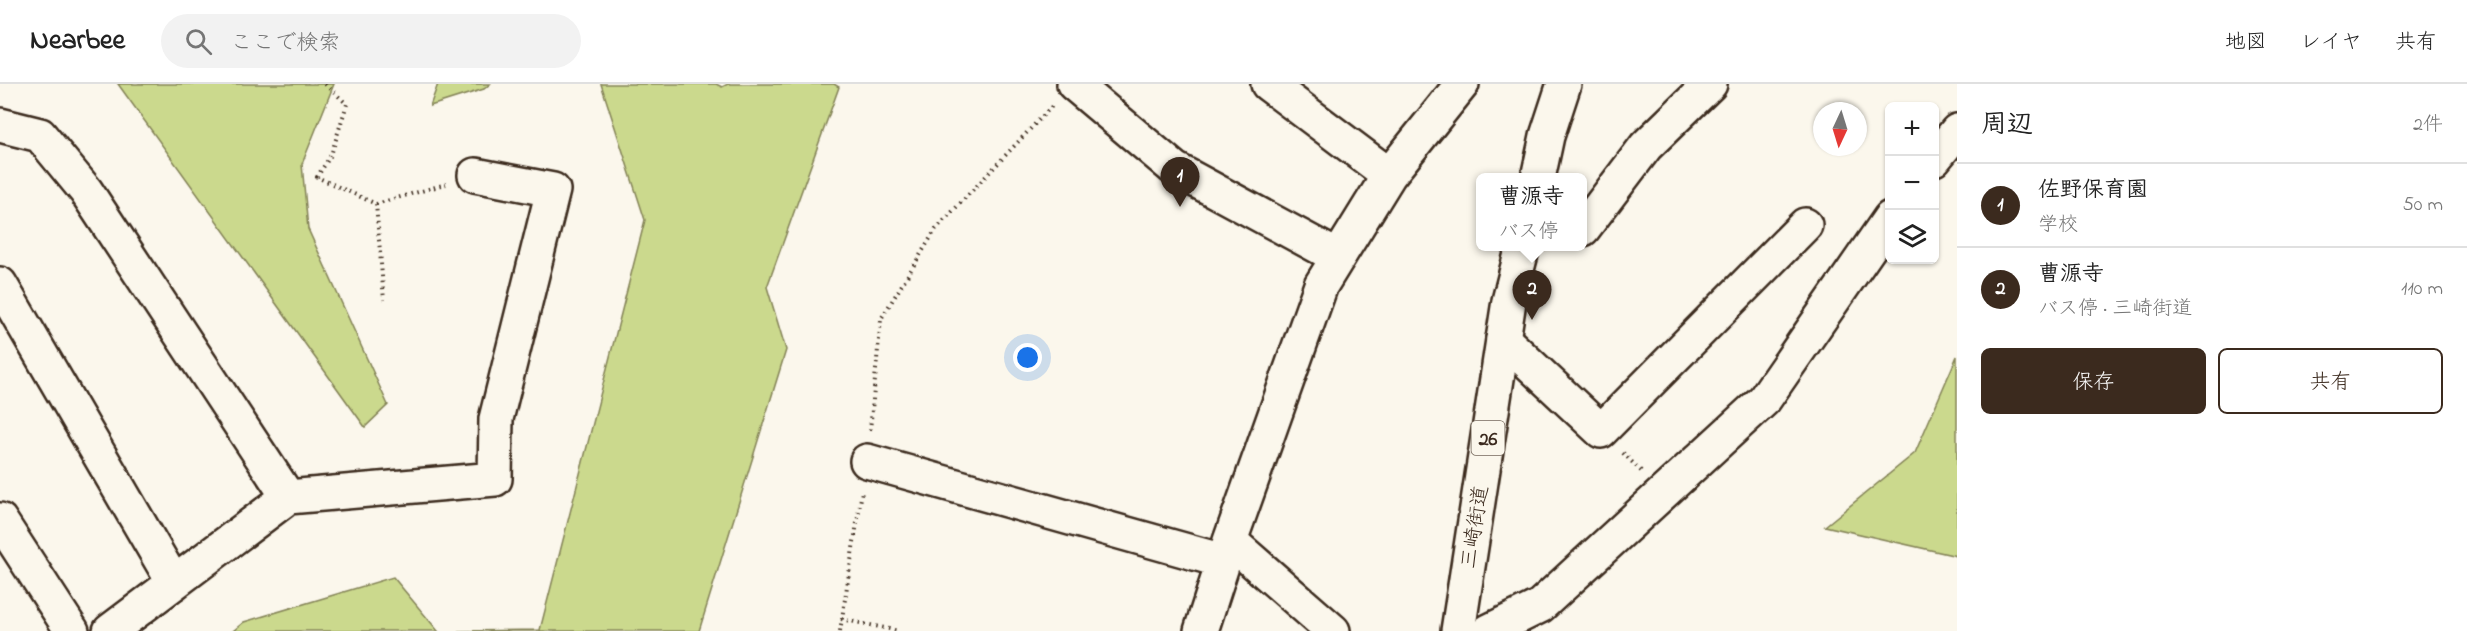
<!DOCTYPE html>
<html lang="ja">
<head>
<meta charset="utf-8">
<style>
  :root { --surface:#fff; --page:#f2f2f2; --text:#222; --muted:#767676; --line:#e0e0e0; --accent:#3b2a1e }
  body { margin:0; font-family:"Indie Flower","Klee One",sans-serif; background:var(--page); color:var(--text) }
  .controls { position:absolute; right:18px; top:18px; display:grid; overflow:hidden; border-radius:9px; box-shadow:0 2px 4px #0004 }
  .controls button { width:54px; height:54px; display:grid; place-items:center; padding:0; border:0; border-bottom:2px solid var(--line); background:var(--surface); color:var(--text); font:30px sans-serif }
  .compass { position:absolute; left:1813px; top:18px; width:54px; height:54px; border-radius:50%; background:var(--surface); box-shadow:0 2px 4px #0004; rotate:184deg }
  .you { position:absolute; left:1028px; top:274px; width:21px; height:21px; margin:-15px; border:4px solid #fff; border-radius:50%; background:#1a73e8; box-shadow:0 0 0 9px #1a73e833 }
  .badge { display:grid; place-items:center; width:39px; height:39px; border-radius:50%; background:var(--accent); color:#fff; font-size:20px; font-weight:700 }
  .pin { position:absolute; translate:-50% -50px; filter:drop-shadow(0 2px 3px #0008) }
  .pin::after { content:''; position:absolute; top:32px; width:21px; height:18px; background:inherit; clip-path:polygon(0 0,100% 0,50% 100%) }
  .popup { position:absolute; left:1476px; top:89px; width:111px; height:78px; box-sizing:border-box; display:grid; place-content:center; border-radius:9px; background:var(--surface); filter:drop-shadow(0 2px 4px #0005); font-size:20px; white-space:nowrap; color:var(--muted) }
  .popup b { font-size:22px; color:var(--text) }
  .popup::after { content:''; position:absolute; left:50%; top:100%; margin-left:-12px; border:12px solid transparent; border-top-color:var(--surface) }
  .list { margin:0; padding:0; list-style:none }
  h2 { display:flex; justify-content:space-between; align-items:center; height:78px; margin:0; padding:0 24px; font-size:26px }
  h2 small { font-size:20px; font-weight:400; color:var(--muted) }
  .list li { display:grid; grid-template-columns:39px 1fr auto; gap:18px; align-items:center; box-sizing:border-box; height:84px; padding:0 24px; border-top:2px solid var(--line) }
  .list b { display:block; font-size:22px; white-space:nowrap }
  .list p { margin:0; font-size:20px; white-space:nowrap; color:var(--muted) }
  .list em { font-size:20px; font-style:normal; color:var(--muted) }
  .actions { display:flex; gap:12px; padding:18px 24px }
  .actions a { flex:1; padding:14px 0; border:2px solid var(--accent); border-radius:9px; text-align:center; font-size:21px; color:var(--accent) }
  .actions .main { background:var(--accent); color:#fff }
  .icon { flex:none; width:33px; height:33px; fill:none; stroke:currentColor; stroke-width:2; stroke-linecap:round; stroke-linejoin:round }
  .map { position:relative; flex:none; width:1957px; height:547px; overflow:hidden }
  header { display:flex; align-items:center; gap:36px; box-sizing:border-box; height:84px; padding:0 30px; background:var(--surface); border-bottom:2px solid var(--line) }
  header strong { font-size:28px }
  nav { display:flex; gap:33px; margin-inline-start:auto; font-size:21px }
  .search { width:420px; height:54px; background:var(--page); display:flex; align-items:center; gap:15px; box-sizing:border-box; padding:0 21px; border-radius:33px; color:var(--muted); font-size:22px }
  main { display:flex }
  aside { flex:1; background:var(--surface) }
  .map>svg:first-child { display:block }
  .green { fill:#cbd98d; stroke:#838256; stroke-width:1.5 }
  .lines { fill:none; stroke-linecap:round; stroke-linejoin:round }
  .minor-casing { stroke:#3b2a1e; stroke-width:38 }
  .major-casing { stroke:#3b2a1e; stroke-width:38 }
  .path { stroke:#3b2a1e; stroke-width:4; stroke-dasharray:1.5 4.5; stroke-linecap:butt }
  .minor { stroke:#fbf7ec; stroke-width:33 }
  .major { stroke:#fbf7ec; stroke-width:33 }
  .labels { text-anchor:middle; stroke-width:5; stroke-linejoin:round; paint-order:stroke }
  .shield { fill:#fbf7ec; stroke:#75685c; stroke-width:1.5 }
  .shield-label { font-size:20px; font-weight:bold; fill:#3b2a1e }
  .street-label { font-size:21px; fill:#3b2a1e; stroke:#fbf7ec }
</style>
</head>
<body>
<header>
<strong>Nearbee</strong>
<div class="search"><svg class="icon" aria-label="search" viewBox="0 0 24 24"><circle cx="10" cy="10" r="6"/><path d="M15 15l6 6"/></svg>ここで検索</div>
<nav><a>地図</a><a>レイヤ</a><a>共有</a></nav>
</header>
<main>
<div class="map">
<svg width="1957" height="547" viewBox="0 0 1957 547">
  <rect width="100%" height="100%" fill="#fbf7ec"/>
  <filter id="ink" filterUnits="userSpaceOnUse"><feTurbulence type="fractalNoise" baseFrequency=".0167" numOctaves="2"/><feDisplacementMap in="SourceGraphic" scale="12" xChannelSelector="R" yChannelSelector="G"/><feConvolveMatrix kernelMatrix="1 2 1 2 8 2 1 2 1" color-interpolation-filters="sRGB"/></filter>
  <g filter="url(#ink)">
    <path class="green" d="M 118,0 L 334,0 L 302,80 L 308,145 L 388,321 L 365,343 Z
      M 438,0 L 490,0 L 484,5 L 430,22 Z
      M 601,0 L 716,0 L 722,3 L 728,0 L 834,0 L 839,3 L 767,203 L 786,266 L 699,547 L 458,547 L 540,546 L 645,136 Z
      M 1957,272 L 1957,472 L 1825,442 L 1915,369 Z
      M 393,493 L 438,547 L 233,547 L 244,538 Z"/>
    <g class="lines">
      <defs>
        <path id="minor" d="M 1074,0 L 1175,85 L 1338,173
          M 1268,0 L 1389,91
          M 0,41 L 40,51 L 86,107 L 288,413
          M 1934,75 L 1957,47
          M 1583,145 L 1646,62 L 1710,0
          M 0,200 L 174,499
          M 1503,255 L 1601,347 L 1805,141
          M 867,377 L 1223,477
          M 0,436 L 72,547
          M 1230,457 L 1333,547
          M 110,547 L 288,413 L 495,395 L 496,335 L 553,106 L 475,91
          M 1201,547 L 1230,457 L 1321,201 L 1389,91 L 1462,0
          M 1489,547 L 1540,522 L 1764,316 L 1890,134"/>
        <path id="major" d="M 1538,94 L 1547,52 L 1564,0
          M 1458,547 L 1509,217 L 1523,162"/>
      </defs>
      <use href="#minor" class="minor-casing"/>
      <use href="#major" class="major-casing"/>
      <path class="path" d="M 325,0 L 347,20 L 331,71 L 317,93 L 376,120 L 384,216
        M 376,120 L 446,100
        M 870,346 L 881,235 L 936,145 L 1052,22
        M 1623,369 L 1641,387
        M 841,535 L 899,547
        M 840,547 L 862,407"/>
      <use href="#minor" class="minor"/>
      <use href="#major" class="major"/>
    </g>
  </g>
  <g class="labels">
    <rect class="shield" x="1471.5" y="337" width="33" height="34" rx="4.5"/>
    <g class="shield-label">
      <text x="1488" y="361">26</text>
    </g>
    <g class="street-label">
      <text transform="translate(1474 443) rotate(-81)" y="7">三崎街道</text>
    </g>
  </g>
</svg>
<div class="controls">
<button>+</button>
<button>−</button>
<button><svg class="icon" aria-label="layers" viewBox="0 0 24 24"><path d="M12 4l9 5-9 5-9-5zM3 14l9 5 9-5"/></svg></button>
</div>
<svg class="compass" viewBox="-18 -18 36 36"><path d="M0-13l5 13h-10z" fill="#e53935"/><path d="M0 13l5-13h-10z" fill="#767676"/></svg>
<div class="you"></div>
<div class="pin badge" style="left:1180px;top:123px">1</div>
<div class="pin badge" style="left:1532px;top:236px">2</div>
<div class="popup"><b>曹源寺</b>バス停</div>
</div>
<aside>
<h2>周辺<small>2件</small></h2>
<ul class="list">
<li><span class="badge">1</span><div><b>佐野保育園</b><p>学校</p></div><em>50 m</em></li>
<li><span class="badge">2</span><div><b>曹源寺</b><p>バス停 · 三崎街道</p></div><em>110 m</em></li>
</ul>
<div class="actions"><a class="main">保存</a><a>共有</a></div>
</aside>
</main>
</body>
</html>
